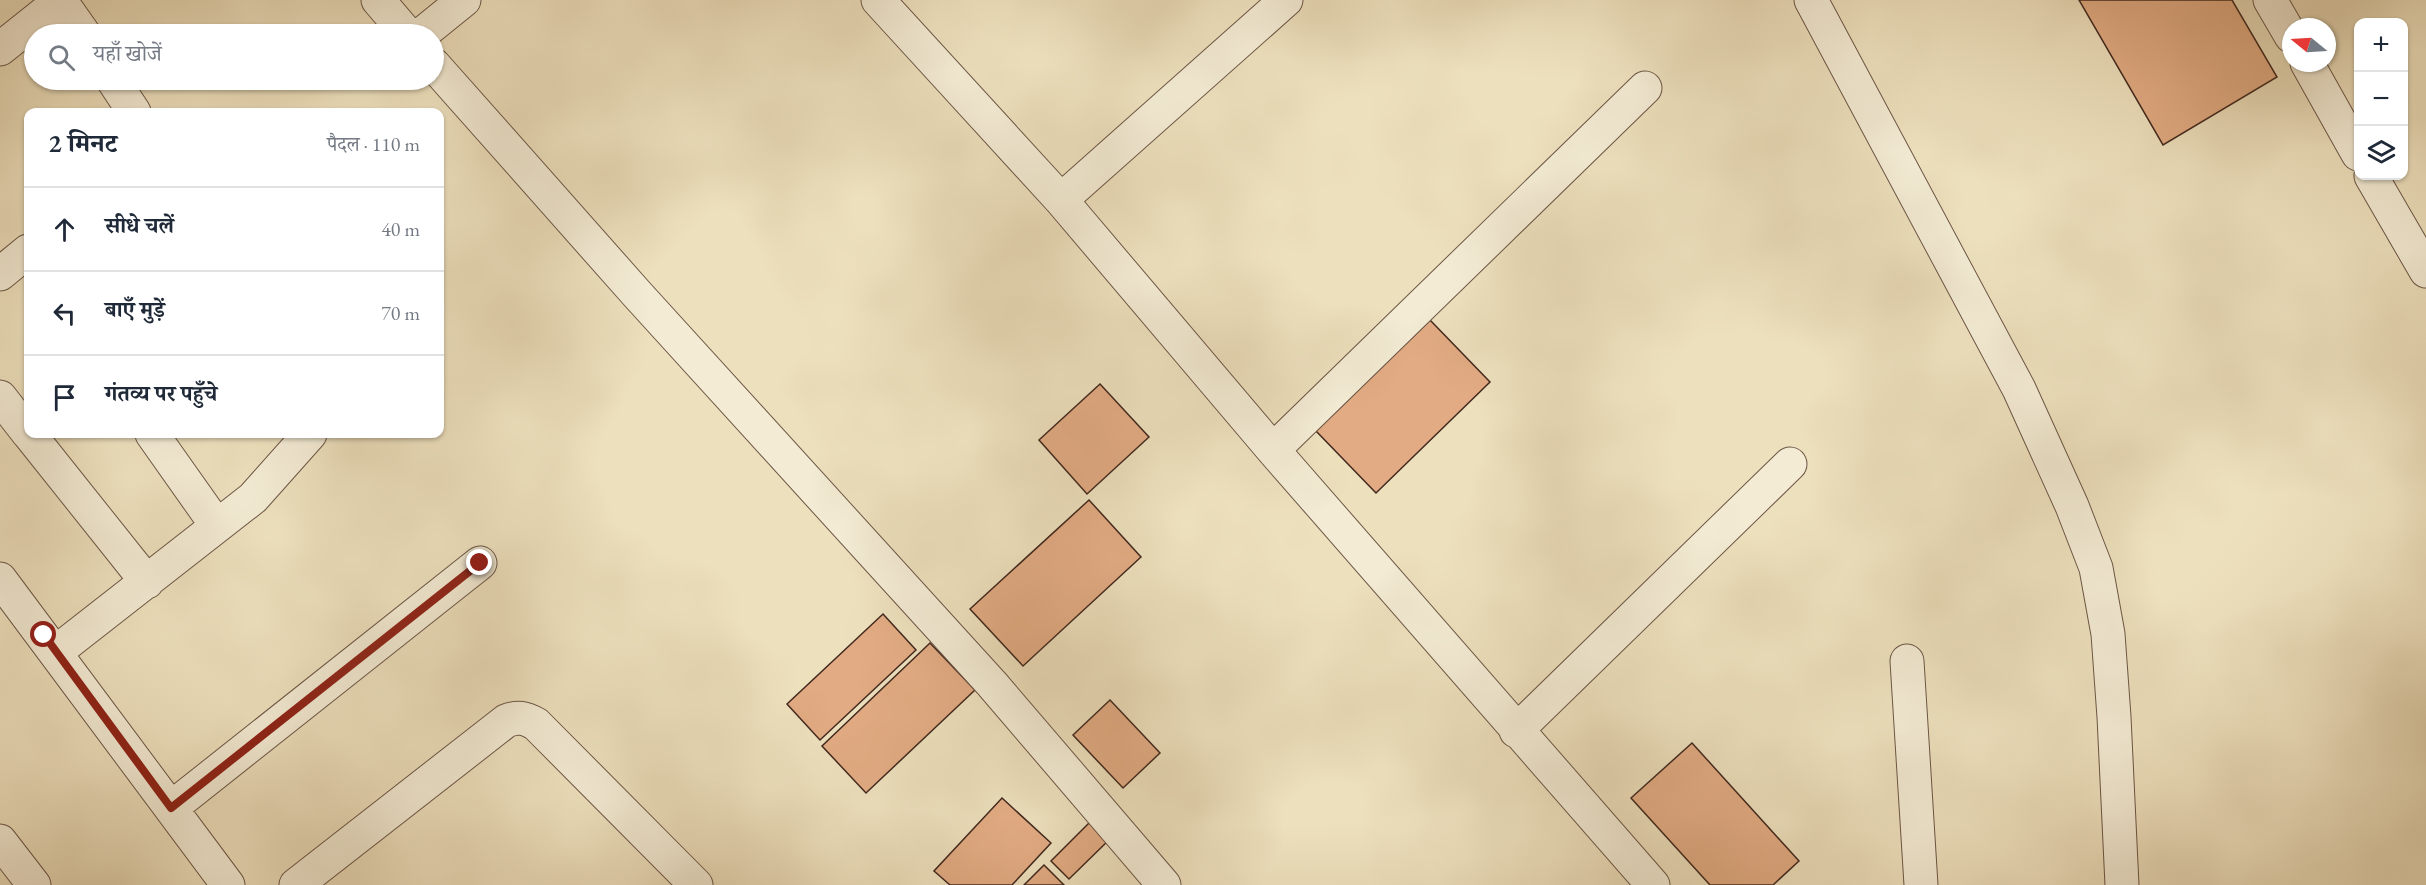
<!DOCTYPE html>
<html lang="hi">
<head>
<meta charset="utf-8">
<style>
  :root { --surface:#fff; --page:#f6f6f7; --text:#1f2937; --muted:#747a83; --line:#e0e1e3 }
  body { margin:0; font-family:"EB Garamond","Noto Serif Devanagari",serif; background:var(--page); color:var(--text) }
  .controls { position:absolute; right:18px; top:18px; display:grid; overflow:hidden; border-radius:12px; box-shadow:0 2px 4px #0004 }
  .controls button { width:54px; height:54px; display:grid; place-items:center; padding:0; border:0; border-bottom:2px solid var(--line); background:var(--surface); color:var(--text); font:30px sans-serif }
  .compass { position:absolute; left:2282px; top:18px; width:54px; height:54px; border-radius:50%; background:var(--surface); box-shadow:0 2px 4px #0004; rotate:288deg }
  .stop { position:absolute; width:18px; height:18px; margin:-14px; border:4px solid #8f2418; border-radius:50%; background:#fff }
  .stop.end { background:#8f2418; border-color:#fff; box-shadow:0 2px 6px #0008 }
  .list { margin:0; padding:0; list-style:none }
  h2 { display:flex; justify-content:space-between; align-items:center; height:78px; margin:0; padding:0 24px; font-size:26px }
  h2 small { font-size:20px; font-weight:400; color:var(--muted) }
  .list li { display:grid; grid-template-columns:39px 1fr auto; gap:18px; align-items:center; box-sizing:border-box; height:84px; padding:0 24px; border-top:2px solid var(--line) }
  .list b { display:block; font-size:22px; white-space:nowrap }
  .list em { font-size:20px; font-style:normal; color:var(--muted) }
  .icon { flex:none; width:33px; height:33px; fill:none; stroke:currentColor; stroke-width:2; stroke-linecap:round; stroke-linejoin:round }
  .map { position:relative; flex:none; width:2426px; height:885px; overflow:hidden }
  .search { position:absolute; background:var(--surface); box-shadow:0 2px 4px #0004; left:24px; top:24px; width:420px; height:66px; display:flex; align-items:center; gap:15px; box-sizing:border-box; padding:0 21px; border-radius:33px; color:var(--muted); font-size:22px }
  .panel { position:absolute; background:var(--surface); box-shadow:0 2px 4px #0004; left:24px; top:108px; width:420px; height:330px; border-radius:12px }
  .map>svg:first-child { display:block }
  .building { fill:#e2ab83; stroke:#41281e; stroke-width:1.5 }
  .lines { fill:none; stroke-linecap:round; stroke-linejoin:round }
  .minor-casing { stroke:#6c5646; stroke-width:35 }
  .minor { stroke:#f3ebd4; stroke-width:33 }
  .route { stroke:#8f2418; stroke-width:8 }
</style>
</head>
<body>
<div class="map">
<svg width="2426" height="885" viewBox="0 0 2426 885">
  <rect width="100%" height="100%" fill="#ede0bd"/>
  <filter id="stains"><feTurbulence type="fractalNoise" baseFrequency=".00333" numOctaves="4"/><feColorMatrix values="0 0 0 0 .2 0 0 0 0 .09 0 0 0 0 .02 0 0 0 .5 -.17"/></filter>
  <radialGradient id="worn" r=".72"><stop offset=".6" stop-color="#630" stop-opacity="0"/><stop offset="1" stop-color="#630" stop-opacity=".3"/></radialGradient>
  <path class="building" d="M 2079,0 L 2232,0 L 2277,77 L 2163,145 Z
    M 1430,320 L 1490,382 L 1376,493 L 1316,431 Z
    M 1100,384 L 1149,437 L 1087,494 L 1039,440 Z
    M 1089,500 L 1141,557 L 1023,666 L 970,609 Z
    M 883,614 L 916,650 L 820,740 L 787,704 Z
    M 930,643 L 975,690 L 866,793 L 822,746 Z
    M 1110,700 L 1160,753 L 1123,788 L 1073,735 Z
    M 1692,743 L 1799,861 L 1773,885 L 1710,885 L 1631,798 Z
    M 1002,798 L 1051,843 L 1012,885 L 950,885 L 934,871 Z
    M 1095,817 L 1114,835 L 1069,879 L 1051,861 Z
    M 1044,865 L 1064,885 L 1024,885 Z"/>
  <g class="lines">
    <defs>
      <path id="minor" d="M 60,0 L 84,34
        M 378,0 L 407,34
        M 878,0 L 1061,200 L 1273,450 L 1653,885
        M 1811,0 L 2019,389 L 2072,506 L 2096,568 L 2108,634 L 2114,717 L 2122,885
        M 2270,0 L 2291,36
        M 422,34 L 464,0
        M 0,49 L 60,1
        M 2307,63 L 2358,154
        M 434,65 L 637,294 L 992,684 L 1164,885
        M 113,80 L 134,112
        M 2371,176 L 2426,271
        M 1061,200 L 1286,0
        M 0,274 L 28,251
        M 0,397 L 28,433
        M 29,434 L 147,582
        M 152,434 L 217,526
        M 1273,450 L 1645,88
        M 0,579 L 228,885
        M 56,652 L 253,498 L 310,434
        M 1907,661 L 1921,885
        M 1516,731 L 1790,464
        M 171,808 L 480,563
        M 0,841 L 34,885
        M 296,885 L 506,721 C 518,716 525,718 536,724 L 696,885"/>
    </defs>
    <use href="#minor" class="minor-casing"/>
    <use href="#minor" class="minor"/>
  </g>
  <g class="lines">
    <path class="route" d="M 44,635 L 171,808 L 480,563"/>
  </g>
  <rect width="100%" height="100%" filter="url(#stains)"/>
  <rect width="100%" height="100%" fill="url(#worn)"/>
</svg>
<div class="controls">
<button>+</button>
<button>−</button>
<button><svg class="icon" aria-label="layers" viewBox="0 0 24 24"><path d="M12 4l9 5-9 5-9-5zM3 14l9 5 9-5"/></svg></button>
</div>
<svg class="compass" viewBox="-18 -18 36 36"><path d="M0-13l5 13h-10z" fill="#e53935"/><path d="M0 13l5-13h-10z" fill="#747a83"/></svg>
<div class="stop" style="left:44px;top:635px"></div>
<div class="stop end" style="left:480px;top:563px"></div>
<div class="search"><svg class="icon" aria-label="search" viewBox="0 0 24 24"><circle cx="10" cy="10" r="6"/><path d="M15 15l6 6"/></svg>यहाँ खोजें</div>
<section class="panel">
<h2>2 मिनट<small>पैदल · 110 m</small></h2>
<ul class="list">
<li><svg class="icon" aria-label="ahead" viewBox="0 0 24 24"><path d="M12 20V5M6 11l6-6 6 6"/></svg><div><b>सीधे चलें</b></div><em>40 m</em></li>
<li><svg class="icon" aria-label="left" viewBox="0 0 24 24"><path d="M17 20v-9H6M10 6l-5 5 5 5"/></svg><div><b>बाएँ मुड़ें</b></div><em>70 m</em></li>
<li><svg class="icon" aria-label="arrive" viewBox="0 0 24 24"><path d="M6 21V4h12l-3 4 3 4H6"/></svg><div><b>गंतव्य पर पहुँचे</b></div></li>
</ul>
</section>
</div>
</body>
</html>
